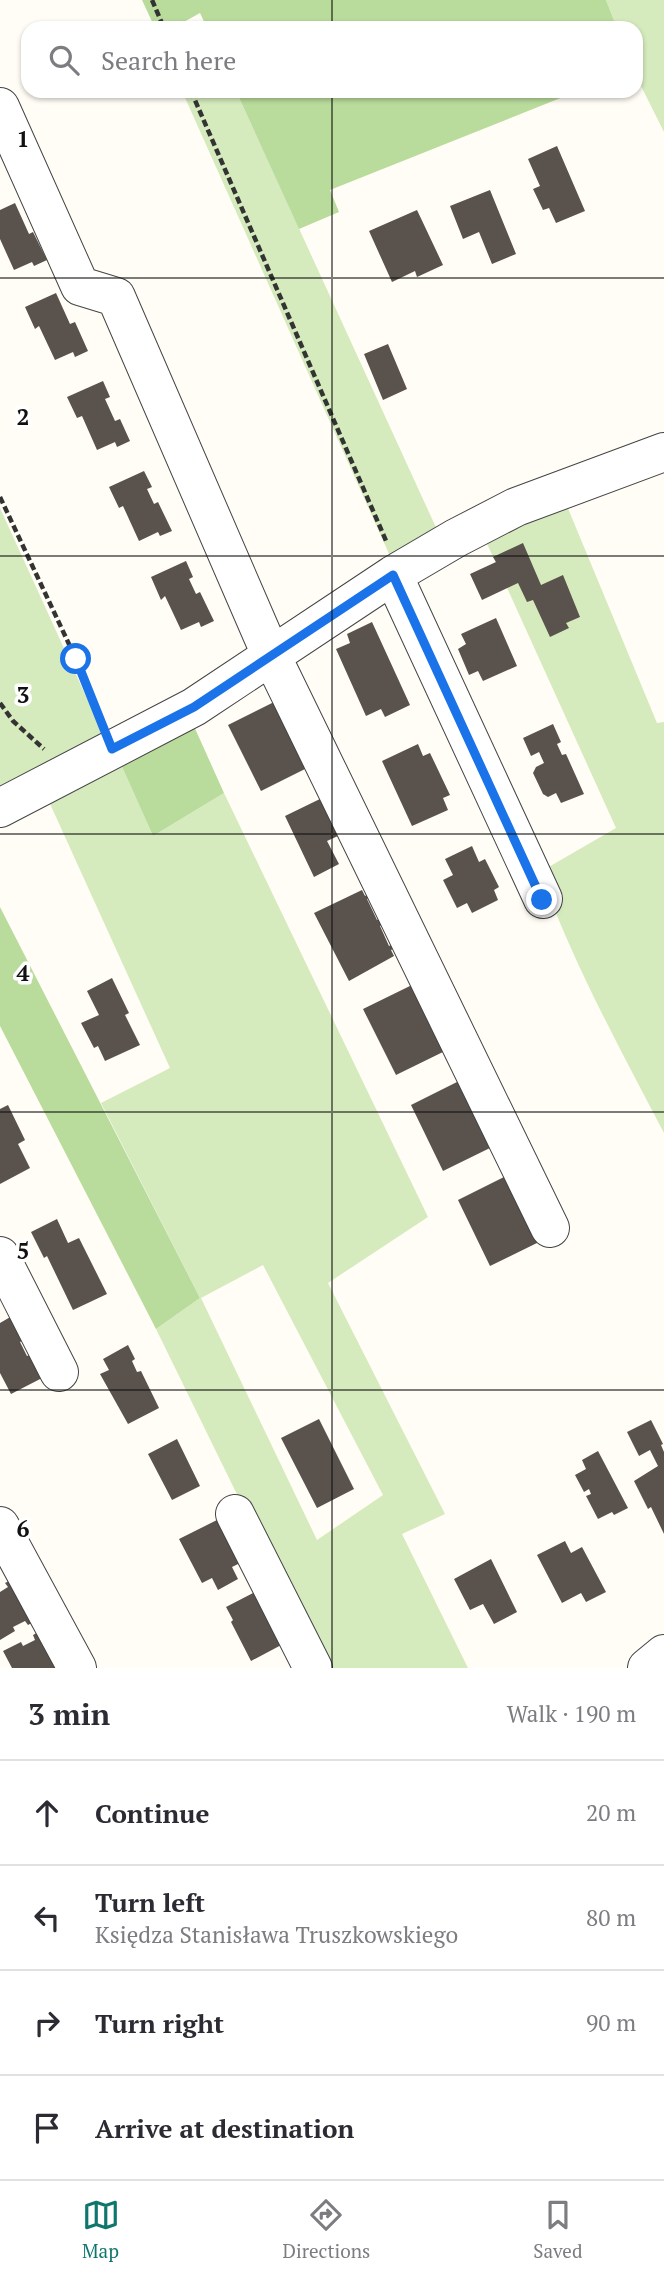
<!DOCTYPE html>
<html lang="en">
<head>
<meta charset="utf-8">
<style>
  :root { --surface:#fff; --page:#f2f2f3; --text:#2b2b33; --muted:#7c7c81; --line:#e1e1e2; --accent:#0f766e }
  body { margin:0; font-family:"PT Serif",serif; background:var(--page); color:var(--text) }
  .stop { position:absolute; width:21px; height:21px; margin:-16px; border:5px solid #1a73e8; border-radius:50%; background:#fff }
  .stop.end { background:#1a73e8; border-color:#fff; box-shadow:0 2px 7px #0008 }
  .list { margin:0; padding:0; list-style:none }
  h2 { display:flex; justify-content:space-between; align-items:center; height:91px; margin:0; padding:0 28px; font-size:30px }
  h2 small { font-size:23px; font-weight:400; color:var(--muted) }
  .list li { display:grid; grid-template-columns:46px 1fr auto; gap:21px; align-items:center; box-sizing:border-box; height:105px; padding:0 28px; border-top:2px solid var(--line) }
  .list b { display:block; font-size:26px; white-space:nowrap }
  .list p { margin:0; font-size:23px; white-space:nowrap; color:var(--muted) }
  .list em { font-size:23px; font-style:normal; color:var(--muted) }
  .icon { flex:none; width:38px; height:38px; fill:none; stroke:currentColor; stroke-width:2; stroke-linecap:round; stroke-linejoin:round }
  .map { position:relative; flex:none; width:664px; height:1668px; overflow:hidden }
  .search { position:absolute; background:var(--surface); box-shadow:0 2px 5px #0004; left:21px; right:21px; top:21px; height:77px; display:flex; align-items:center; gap:18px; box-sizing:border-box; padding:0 24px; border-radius:21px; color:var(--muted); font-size:26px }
  .sheet { height:511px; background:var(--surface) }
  nav { display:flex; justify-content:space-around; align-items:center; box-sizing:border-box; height:98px; border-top:2px solid var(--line); background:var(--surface); font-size:19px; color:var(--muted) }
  nav a { display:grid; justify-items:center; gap:4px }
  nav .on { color:var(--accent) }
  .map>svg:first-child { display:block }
  .green { fill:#d5ebbd; fill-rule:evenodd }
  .forest { fill:#b9dc9c }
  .building { fill:#5a524d }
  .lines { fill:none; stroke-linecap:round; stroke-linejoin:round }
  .minor-casing { stroke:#444; stroke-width:40 }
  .path { stroke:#333; stroke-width:4.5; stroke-dasharray:7 3.5; stroke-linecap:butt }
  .minor { stroke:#fff; stroke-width:38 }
  .route { stroke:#1a73e8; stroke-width:9 }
  .grid { fill:none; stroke:#111; stroke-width:2; stroke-opacity:0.55 }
  .grid-label { font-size:23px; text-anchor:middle; font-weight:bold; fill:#111; stroke:#fff; stroke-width:7; stroke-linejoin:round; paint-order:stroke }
</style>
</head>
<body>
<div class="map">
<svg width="664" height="1668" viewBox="0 0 664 1668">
  <rect width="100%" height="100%" fill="#fffdf5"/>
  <path class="green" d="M 606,0 L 664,0 L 664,132 L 636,76 L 636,28 L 617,28 Z
    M 182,91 L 236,91 L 439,534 L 394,565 Z
    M 567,506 L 657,723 L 664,722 L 664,1133 C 619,1047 573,963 540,872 L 616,828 L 484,537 Z
    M 0,508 L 104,736 L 0,797 Z
    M 119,760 L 153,836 L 224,793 L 428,1217 L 328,1283 L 445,1514 L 402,1534 L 468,1668 L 322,1668 L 156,1329 L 200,1298 L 101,1103 L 170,1068 L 46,795 ZM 263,1265 L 383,1495 L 317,1540 L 201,1298 Z"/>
  <path class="forest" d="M 142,0 L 606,0 L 617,28 L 207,28 L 200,13 L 173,28 L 155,28 Z
    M 236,91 L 578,91 L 330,190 L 339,212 L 299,229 Z
    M 193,724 L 224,793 L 153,836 L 119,760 Z
    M 0,907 L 200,1298 L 156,1329 L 0,1026 Z"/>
  <path class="building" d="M 557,146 L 585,211 L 556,223 L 549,208 L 543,210 L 533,189 L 540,186 L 528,159 Z
    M 490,190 L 516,254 L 492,264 L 479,232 L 463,239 L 450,206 Z
    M 15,203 L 29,234 L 33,232 L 47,260 L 34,266 L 32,262 L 14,270 L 0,239 L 0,210 Z
    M 417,210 L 443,265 L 417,277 L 415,271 L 392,282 L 369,231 Z
    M 56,293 L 70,324 L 75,322 L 88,351 L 75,357 L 73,352 L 55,360 L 39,326 L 35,329 L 25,307 Z
    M 388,344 L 407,389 L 383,400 L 364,354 Z
    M 103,381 L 110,397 L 105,399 L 115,421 L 120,419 L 130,441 L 117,447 L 115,442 L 97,450 L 82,416 L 77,418 L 67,397 Z
    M 144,471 L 152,487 L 147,489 L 154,504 L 158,502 L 172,531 L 160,536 L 158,532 L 139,541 L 123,506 L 119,508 L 109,487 Z
    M 523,543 L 541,585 L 563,575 L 580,617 L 566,623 L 569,628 L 550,637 L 533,600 L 527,602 L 518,583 L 482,600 L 470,574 L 496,562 L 493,557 Z
    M 186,561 L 193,577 L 189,579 L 196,594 L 200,592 L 214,621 L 201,627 L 199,622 L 181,630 L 165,596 L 161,600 L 151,577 Z
    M 496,618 L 517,666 L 483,681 L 478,671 L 469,675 L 458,649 L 466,644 L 461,634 Z
    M 372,622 L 410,705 L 385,717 L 381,709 L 366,716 L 336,649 L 350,643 L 347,634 Z
    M 274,702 L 307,768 L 261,791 L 228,725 Z
    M 553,724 L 561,742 L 557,744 L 562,755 L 566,754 L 584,794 L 561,803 L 556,793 L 548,797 L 543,794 L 533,773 L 536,767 L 544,763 L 539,752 L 531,756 L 523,738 Z
    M 418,744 L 423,756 L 430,753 L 450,795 L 443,798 L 448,810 L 412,826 L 382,761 Z
    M 322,798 L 340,835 L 327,841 L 339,864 L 314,877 L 285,816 Z
    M 472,846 L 479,862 L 485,859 L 499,887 L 494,890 L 498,900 L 472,913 L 467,903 L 457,908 L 443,880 L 453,875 L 445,859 Z
    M 362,890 L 365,896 L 369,894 L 371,897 L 367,899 L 377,920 L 381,918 L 383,924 L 380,926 L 389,946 L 393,944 L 395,948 L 391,950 L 394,956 L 349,981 L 314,913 Z
    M 112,978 L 129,1013 L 125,1015 L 140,1045 L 105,1061 L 98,1046 L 94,1048 L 81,1023 L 99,1015 L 87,991 Z
    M 414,984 L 419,995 L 416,997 L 438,1042 L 442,1040 L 447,1050 L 396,1075 L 363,1009 Z
    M 461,1080 L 494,1146 L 443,1171 L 411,1105 Z
    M 8,1105 L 25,1140 L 18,1144 L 30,1168 L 0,1184 L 0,1109 Z
    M 508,1175 L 541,1241 L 490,1266 L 458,1200 Z
    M 57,1219 L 68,1243 L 79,1238 L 107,1294 L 73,1310 L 47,1256 L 44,1258 L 31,1232 Z
    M 12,1316 L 24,1340 L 20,1342 L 27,1356 L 32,1354 L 44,1377 L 11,1394 L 0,1373 L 0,1323 Z
    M 128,1345 L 135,1359 L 132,1361 L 137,1372 L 141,1371 L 159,1408 L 128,1424 L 100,1374 L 109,1370 L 103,1359 Z
    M 319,1419 L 354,1489 L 317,1508 L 281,1438 Z
    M 651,1420 L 663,1444 L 661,1445 L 664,1452 L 664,1534 L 651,1507 L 648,1509 L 634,1481 L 658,1466 L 650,1450 L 639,1456 L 627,1432 Z
    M 177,1439 L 200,1486 L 172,1500 L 148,1454 Z
    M 598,1451 L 628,1508 L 614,1515 L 612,1512 L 598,1519 L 586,1496 L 591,1494 L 589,1489 L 584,1492 L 575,1475 L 586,1469 L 582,1460 Z
    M 221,1518 L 244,1561 L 232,1567 L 238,1579 L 218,1590 L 212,1578 L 202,1583 L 179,1539 Z
    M 565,1541 L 571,1553 L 582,1547 L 606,1592 L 586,1602 L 581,1593 L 562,1603 L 537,1555 Z
    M 491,1559 L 517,1612 L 494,1624 L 483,1604 L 470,1610 L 454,1579 Z
    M 17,1577 L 39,1619 L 28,1625 L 25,1621 L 13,1627 L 15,1631 L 0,1640 L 0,1592 L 8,1587 L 5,1583 Z
    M 255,1592 L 285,1643 L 251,1661 L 231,1622 L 233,1620 L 226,1607 Z
    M 44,1629 L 65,1668 L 12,1668 L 3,1651 L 21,1642 L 23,1646 L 35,1640 L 33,1635 Z"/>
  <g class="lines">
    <defs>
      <path id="minor" d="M 0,107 L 80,286 L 116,297 L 271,655 L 550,1228
        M 393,575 L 543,899
        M 0,808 L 194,707 L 393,575 L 456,538 L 516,507 L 664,452
        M 0,1256 L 59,1372
        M 235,1514 L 313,1668
        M 0,1526 L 77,1668
        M 647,1668 L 664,1654"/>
    </defs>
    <use href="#minor" class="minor-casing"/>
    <path class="path" d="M 152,0 L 164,28
      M 191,91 L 387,543
      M 0,497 L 76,659 L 100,719
      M 0,703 L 13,721 L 44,749"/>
    <use href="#minor" class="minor"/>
  </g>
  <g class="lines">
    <path class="route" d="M 76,659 L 112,749 L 194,707 L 393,575 L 542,900"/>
  </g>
  <path class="grid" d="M 332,0 L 332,28M 332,91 L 332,1668M 0,278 L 664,278M 0,556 L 664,556M 0,834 L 664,834M 0,1112 L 664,1112M 0,1390 L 664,1390"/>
  <g class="grid-label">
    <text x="23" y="147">1</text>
    <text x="23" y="425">2</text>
    <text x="23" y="703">3</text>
    <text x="23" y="981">4</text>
    <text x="23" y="1259">5</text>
    <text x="23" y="1537">6</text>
  </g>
</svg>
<div class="stop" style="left:76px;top:659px"></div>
<div class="stop end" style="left:542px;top:900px"></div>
<div class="search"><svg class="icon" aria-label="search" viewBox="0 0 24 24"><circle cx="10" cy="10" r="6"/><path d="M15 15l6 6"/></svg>Search here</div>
</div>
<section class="sheet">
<h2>3 min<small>Walk · 190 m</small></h2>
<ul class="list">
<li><svg class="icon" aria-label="ahead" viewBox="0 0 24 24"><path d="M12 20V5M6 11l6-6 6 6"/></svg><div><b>Continue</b></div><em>20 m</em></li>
<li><svg class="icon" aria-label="left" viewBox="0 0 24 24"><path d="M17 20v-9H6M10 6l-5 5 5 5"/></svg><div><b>Turn left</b><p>Księdza Stanisława Truszkowskiego</p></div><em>80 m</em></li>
<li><svg class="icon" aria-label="right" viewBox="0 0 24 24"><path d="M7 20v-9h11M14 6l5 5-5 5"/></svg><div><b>Turn right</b></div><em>90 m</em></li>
<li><svg class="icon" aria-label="arrive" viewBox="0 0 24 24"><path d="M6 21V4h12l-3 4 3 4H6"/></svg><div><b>Arrive at destination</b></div></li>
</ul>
</section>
<nav>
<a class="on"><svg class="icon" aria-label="map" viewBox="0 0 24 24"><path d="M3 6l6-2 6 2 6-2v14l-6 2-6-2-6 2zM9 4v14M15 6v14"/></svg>Map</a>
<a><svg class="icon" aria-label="directions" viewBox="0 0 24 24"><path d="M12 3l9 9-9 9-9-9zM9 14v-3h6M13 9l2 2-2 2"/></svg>Directions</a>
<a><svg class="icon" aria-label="saved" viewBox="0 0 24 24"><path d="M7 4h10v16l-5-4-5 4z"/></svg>Saved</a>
</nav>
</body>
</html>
